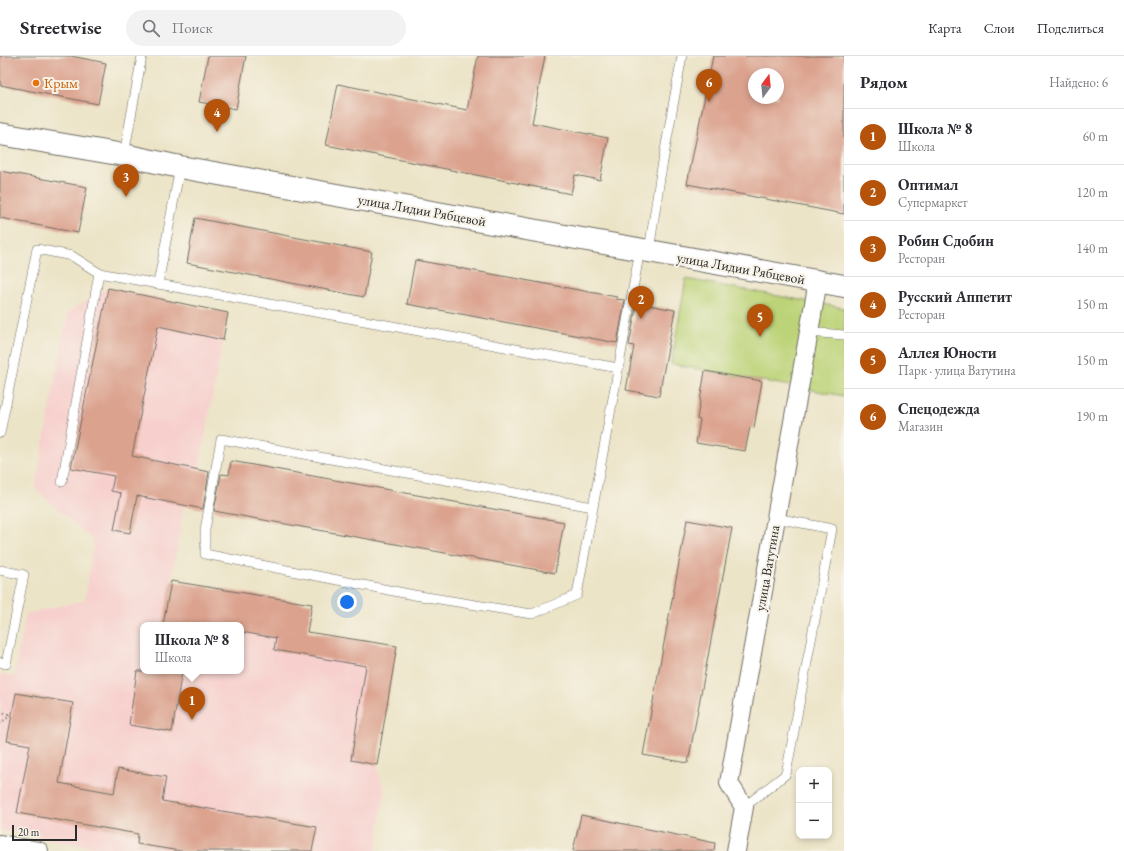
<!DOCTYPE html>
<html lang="ru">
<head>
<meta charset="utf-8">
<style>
  :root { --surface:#fff; --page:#f2f2f3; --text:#2b2b33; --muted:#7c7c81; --line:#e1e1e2; --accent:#b45309 }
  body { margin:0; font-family:"EB Garamond",serif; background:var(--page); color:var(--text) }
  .controls { position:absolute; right:12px; bottom:12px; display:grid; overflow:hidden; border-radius:8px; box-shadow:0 2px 6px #0003 }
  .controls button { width:36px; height:36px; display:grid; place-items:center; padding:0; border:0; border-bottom:1px solid var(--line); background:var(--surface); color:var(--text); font:20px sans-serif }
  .compass { position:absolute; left:748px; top:12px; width:36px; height:36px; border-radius:50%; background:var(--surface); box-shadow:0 2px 6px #0003; rotate:15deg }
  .scale { position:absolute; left:12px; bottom:10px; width:65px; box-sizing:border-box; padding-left:4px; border:2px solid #2b2b2b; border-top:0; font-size:11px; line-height:14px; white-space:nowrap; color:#2b2b2b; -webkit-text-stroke:3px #f7f3e8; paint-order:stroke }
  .you { position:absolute; left:347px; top:546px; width:14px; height:14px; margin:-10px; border:3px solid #fff; border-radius:50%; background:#1a73e8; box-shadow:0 0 0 6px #1a73e833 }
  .badge { display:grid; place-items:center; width:26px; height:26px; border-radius:50%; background:var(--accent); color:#fff; font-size:13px; font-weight:700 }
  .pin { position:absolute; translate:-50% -33px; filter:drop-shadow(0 1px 2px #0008) }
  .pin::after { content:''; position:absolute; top:21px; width:14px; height:12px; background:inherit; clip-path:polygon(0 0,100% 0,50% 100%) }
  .popup { position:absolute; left:140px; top:566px; width:104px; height:52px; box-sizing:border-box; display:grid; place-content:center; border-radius:8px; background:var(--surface); filter:drop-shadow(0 1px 3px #0005); font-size:13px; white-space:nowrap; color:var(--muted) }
  .popup b { font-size:15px; color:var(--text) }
  .popup::after { content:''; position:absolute; left:50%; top:100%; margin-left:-8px; border:8px solid transparent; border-top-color:var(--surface) }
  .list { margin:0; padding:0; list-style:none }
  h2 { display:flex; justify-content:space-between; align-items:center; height:52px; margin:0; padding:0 16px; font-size:17px }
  h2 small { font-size:13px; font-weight:400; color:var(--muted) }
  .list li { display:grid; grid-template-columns:26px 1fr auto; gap:12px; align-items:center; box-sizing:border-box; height:56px; padding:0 16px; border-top:1px solid var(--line) }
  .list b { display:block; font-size:15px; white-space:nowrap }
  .list p { margin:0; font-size:13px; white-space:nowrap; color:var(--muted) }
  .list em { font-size:13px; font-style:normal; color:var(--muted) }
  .icon { flex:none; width:22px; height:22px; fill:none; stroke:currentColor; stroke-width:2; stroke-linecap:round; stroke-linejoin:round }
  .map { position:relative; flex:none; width:844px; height:795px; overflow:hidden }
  header { display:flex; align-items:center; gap:24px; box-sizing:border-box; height:56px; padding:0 20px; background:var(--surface); border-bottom:1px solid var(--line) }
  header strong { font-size:19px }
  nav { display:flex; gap:22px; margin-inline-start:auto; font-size:14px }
  .search { width:280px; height:36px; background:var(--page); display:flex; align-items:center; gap:10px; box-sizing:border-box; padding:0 14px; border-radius:22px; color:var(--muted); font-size:15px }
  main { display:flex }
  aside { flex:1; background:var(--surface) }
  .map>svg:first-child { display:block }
  .built { fill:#f7d0cd; fill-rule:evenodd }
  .green { fill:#bcd377; stroke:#747f51 }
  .building { fill:#dba28e; fill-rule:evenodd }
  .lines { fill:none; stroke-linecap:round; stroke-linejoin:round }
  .service-casing { stroke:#6f6c62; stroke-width:10 }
  .minor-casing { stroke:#6f6c62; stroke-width:20 }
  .tertiary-casing { stroke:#6f6c62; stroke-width:24 }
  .path { stroke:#6f6c62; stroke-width:2.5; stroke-dasharray:1 3; stroke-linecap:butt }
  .service { stroke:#fff; stroke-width:9 }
  .minor { stroke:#fff; stroke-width:18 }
  .tertiary { stroke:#fff; stroke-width:22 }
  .food-dot { fill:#e8710a; stroke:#f7f3e8; stroke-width:1.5 }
  .labels { text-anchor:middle; stroke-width:4; stroke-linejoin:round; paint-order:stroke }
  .food-label { font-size:14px; fill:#c56008; stroke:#f7f3e8; text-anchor:start }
  .street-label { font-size:14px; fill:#2b2b2b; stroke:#f7f3e8 }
</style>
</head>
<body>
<header>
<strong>Streetwise</strong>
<div class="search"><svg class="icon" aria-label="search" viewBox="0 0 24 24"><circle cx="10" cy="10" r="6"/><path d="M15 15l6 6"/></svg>Поиск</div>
<nav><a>Карта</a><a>Слои</a><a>Поделиться</a></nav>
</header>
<main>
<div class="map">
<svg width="844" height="795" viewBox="0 0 844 795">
  <rect width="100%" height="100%" fill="#f7f3e8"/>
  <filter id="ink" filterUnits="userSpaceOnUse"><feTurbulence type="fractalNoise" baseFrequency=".025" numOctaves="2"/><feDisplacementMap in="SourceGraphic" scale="8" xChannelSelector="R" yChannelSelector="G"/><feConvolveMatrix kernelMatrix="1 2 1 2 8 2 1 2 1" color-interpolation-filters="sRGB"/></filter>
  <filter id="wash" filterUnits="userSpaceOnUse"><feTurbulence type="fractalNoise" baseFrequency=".012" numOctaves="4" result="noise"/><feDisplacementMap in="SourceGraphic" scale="16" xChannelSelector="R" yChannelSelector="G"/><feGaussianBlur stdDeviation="0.9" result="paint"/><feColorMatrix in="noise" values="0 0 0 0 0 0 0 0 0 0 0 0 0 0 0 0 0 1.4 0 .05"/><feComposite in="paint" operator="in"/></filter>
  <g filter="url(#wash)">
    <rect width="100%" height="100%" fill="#ece4c7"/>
    <path class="built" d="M 108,232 L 228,257 L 192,451 L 184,450 L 171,525 L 312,548 L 308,576 L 397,590 L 377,708 L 384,738 L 376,795 L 116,795 L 0,774 L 0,618 L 14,620 L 26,558 L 85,544 L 94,485 L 35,433 L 68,256 ZM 143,569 L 241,569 L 241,615 L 143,615 Z"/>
    <path class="green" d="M 686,223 L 844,252 L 844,340 L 671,308 Z"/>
    <g id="blocks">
      <path class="building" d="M 0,0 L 71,0 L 106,7 L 98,48 L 0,29 Z
        M 208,0 L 246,0 L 236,53 L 199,46 Z
        M 478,0 L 545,0 L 532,67 L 608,82 L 600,124 L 575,119 L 571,138 L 326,89 L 338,28 L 467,54 Z
        M 713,0 L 844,0 L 844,158 L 687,128 ZM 754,18 L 778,18 L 778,42 L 754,42 Z
        M 0,115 L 87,131 L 78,177 L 0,162 Z
        M 195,162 L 372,196 L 364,241 L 187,207 Z
        M 415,204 L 617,241 L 616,243 L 625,244 L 617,287 L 407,248 Z
        M 108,232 L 228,257 L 223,284 L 158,270 L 132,400 L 209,416 L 203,453 L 137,440 L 130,477 L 114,474 L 121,437 L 111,435 L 114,420 L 71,412 Z
        M 637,247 L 675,254 L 659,340 L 626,334 L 634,290 L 629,289 Z
        M 705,315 L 762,325 L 754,372 L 750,371 L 745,395 L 696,387 L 700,364 L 697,363 Z
        M 231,405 L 564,466 L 555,517 L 214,455 L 221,418 L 229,419 Z
        M 687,464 L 732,472 L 688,707 L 643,699 Z
        M 171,525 L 312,548 L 307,576 L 397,590 L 377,709 L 351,704 L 366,610 L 274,594 L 276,582 L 241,576 L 241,569 L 163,569 Z
        M 137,615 L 182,615 L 172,676 L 129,669 Z
        M 16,637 L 73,647 L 59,727 L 114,737 L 118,713 L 166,721 L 162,745 L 317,771 L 312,795 L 180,795 L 137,788 L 138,778 L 17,757 L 30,689 L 7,685 Z
        M 581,759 L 715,787 L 714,795 L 573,795 Z"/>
    </g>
  </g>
  <g filter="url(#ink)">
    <use href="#blocks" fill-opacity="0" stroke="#6f6c62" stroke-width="1"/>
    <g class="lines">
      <defs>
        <path id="service" d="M 124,99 L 142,0
          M 649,195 L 660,122 L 682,0
          M 158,228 L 376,267 L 618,312
          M 808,276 L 844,279
          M 0,377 L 37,193 L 72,200 L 99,217
          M 62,426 L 99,217 L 158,228 L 180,111
          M 593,451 L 221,383 L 205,474 L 205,498 L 414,539 L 532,558 L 577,539 C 598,424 619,309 640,194
          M 0,514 L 24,519 L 6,608 L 0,606
          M 744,751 L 786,718 L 832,473 L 776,462"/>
        <path id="minor" d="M 0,788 L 39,795
          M 736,795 L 744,751 L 729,727 L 818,225"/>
        <path id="tertiary" d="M 0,78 L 124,99 L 180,111 L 844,230"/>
      </defs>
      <use href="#service" class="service-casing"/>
      <use href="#minor" class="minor-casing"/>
      <use href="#tertiary" class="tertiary-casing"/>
      <path class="path" d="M 0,656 L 11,659
        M 0,667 L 12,659"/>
      <use href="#service" class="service"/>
      <use href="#minor" class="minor"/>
      <use href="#tertiary" class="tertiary"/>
    </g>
  </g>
  <circle class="food-dot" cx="36" cy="27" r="4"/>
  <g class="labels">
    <g class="food-label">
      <text x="44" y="32">Крым</text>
    </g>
    <g class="street-label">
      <text transform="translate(422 154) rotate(10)" y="5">улица Лидии Рябцевой</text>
      <text transform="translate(741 212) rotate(10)" y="5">улица Лидии Рябцевой</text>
      <text transform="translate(767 512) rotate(-80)" y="5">улица Ватутина</text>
    </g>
  </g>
</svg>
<div class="controls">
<button>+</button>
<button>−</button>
</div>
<svg class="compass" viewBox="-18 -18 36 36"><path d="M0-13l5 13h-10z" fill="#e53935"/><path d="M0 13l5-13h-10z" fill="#7c7c81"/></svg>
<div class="scale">20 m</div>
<div class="you"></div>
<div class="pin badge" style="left:192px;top:664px">1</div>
<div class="popup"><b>Школа № 8</b>Школа</div>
<div class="pin badge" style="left:641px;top:263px">2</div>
<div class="pin badge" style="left:126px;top:141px">3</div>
<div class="pin badge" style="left:217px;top:76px">4</div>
<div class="pin badge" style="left:760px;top:281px">5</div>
<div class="pin badge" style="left:709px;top:46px">6</div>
</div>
<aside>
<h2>Рядом<small>Найдено: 6</small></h2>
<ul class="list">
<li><span class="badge">1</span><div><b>Школа № 8</b><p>Школа</p></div><em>60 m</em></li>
<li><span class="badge">2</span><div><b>Оптимал</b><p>Супермаркет</p></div><em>120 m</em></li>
<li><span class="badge">3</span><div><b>Робин Сдобин</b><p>Ресторан</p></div><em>140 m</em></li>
<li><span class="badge">4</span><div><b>Русский Аппетит</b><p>Ресторан</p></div><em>150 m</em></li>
<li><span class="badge">5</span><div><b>Аллея Юности</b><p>Парк · улица Ватутина</p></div><em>150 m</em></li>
<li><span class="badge">6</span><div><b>Спецодежда</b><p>Магазин</p></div><em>190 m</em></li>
</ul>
</aside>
</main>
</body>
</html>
